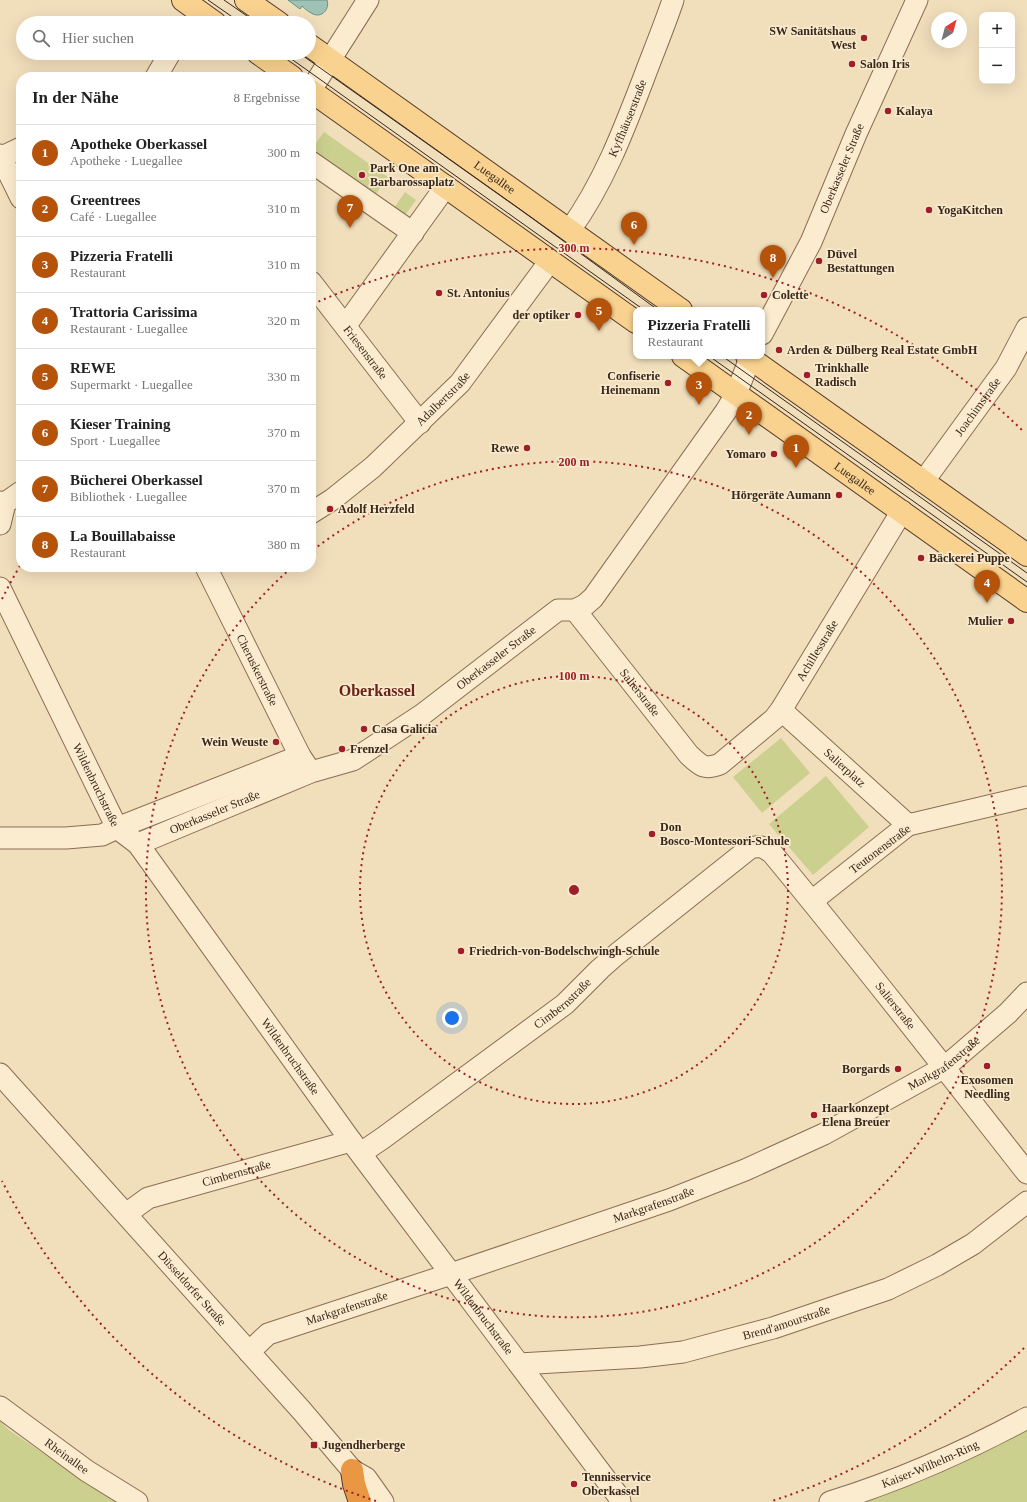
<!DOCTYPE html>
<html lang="de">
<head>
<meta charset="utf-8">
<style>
  :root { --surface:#fff; --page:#f2f2f2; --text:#222; --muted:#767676; --line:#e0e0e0; --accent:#b45309 }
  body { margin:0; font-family:Georgia,serif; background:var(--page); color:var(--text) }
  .controls { position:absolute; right:12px; top:12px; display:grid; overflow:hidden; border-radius:8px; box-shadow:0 4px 16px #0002 }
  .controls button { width:36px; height:36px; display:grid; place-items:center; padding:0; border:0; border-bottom:1px solid var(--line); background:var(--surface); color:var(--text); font:20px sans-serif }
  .compass { position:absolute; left:931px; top:12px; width:36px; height:36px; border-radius:50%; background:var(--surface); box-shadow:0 4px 16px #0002; rotate:36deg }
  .you { position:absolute; left:452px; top:1018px; width:14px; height:14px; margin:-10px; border:3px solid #fff; border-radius:50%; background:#1a73e8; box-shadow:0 0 0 6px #1a73e833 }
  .badge { display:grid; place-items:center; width:26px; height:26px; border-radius:50%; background:var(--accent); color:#fff; font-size:13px; font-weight:700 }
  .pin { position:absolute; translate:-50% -33px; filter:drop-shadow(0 1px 2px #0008) }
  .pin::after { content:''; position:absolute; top:21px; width:14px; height:12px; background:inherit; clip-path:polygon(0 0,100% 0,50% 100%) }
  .popup { position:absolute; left:633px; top:307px; width:132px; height:52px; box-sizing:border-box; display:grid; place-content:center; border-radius:8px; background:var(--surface); filter:drop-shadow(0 1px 3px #0005); font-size:13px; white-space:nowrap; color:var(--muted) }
  .popup b { font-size:15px; color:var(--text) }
  .popup::after { content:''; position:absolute; left:50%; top:100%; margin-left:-8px; border:8px solid transparent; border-top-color:var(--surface) }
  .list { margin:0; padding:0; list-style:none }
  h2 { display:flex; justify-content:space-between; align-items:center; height:52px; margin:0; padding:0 16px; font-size:17px }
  h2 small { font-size:13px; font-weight:400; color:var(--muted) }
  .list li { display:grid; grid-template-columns:26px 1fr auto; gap:12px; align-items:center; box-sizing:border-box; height:56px; padding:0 16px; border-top:1px solid var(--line) }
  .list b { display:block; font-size:15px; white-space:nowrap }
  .list p { margin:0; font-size:13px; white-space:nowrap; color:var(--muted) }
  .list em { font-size:13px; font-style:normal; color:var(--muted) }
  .icon { flex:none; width:22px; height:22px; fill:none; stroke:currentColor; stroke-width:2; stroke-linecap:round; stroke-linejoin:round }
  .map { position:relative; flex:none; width:1027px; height:1502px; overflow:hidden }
  .search { position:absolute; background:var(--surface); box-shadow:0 4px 16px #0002; left:16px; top:16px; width:300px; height:44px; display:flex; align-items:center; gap:10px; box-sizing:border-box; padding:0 14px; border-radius:22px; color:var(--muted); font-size:15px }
  .panel { position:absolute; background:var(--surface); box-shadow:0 4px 16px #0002; left:16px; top:72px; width:300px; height:500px; border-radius:16px }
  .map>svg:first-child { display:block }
  .green { fill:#ccd08f }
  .water { fill:#a0c2b6; stroke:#679083 }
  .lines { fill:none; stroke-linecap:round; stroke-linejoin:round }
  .minor-casing { stroke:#8a6d54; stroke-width:23 }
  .major-casing { stroke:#573c29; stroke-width:24 }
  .highway-casing { stroke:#573c29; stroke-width:24 }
  .minor { stroke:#fceccf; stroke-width:21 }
  .major { stroke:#f9d28f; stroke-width:22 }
  .highway { stroke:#ea9743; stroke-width:22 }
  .tram { stroke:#38271a; stroke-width:1 }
  .ring { fill:none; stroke:#9e1f27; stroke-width:2; stroke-dasharray:2 4 }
  .poi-dot { fill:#9e1f27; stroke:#f8e9cc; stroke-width:1.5 }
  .labels { text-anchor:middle; stroke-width:3.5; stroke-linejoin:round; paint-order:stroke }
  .poi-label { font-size:12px; font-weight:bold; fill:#38271a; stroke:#f8e9cc; text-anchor:start }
  .street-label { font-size:12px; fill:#38271a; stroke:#f8e9cc }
  .district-label { font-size:16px; font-weight:bold; fill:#682216; stroke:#f8e9cc }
  .centre { fill:#9e1f27; stroke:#f8e9cc; stroke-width:2 }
  .ring-label { font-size:12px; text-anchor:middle; font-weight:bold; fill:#9e1f27; stroke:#f8e9cc; stroke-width:3.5; stroke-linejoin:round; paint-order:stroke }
</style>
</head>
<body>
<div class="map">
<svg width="1027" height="1502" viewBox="0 0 1027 1502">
  <rect width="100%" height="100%" fill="#f1debb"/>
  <path class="green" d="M 324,132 L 388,177 L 371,201 L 311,158 L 311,150 Z
    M 405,192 L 416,200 L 401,221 L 394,208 Z
    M 781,738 L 810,773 L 762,813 L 733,777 Z
    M 826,776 L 869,827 L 813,875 L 769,824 Z
    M 1027,1419 L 1027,1502 L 850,1502 Z
    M 0,1421 L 9,1430 L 81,1479 L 119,1502 L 0,1502 Z"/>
  <path class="water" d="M 288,0 L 327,0 C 330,9 322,18 313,14 C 309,12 305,9 302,6 L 300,9 Z"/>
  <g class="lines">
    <defs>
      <g id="minor">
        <path d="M 156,77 L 170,53"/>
        <path d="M 311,90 L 368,0"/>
        <path d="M 0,155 L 21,198"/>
        <path d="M 0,158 L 21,148"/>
        <path d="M 311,162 L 413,233"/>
        <path id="s1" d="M 570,230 C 603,184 623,132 643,80 C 653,53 664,27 673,0"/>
        <path id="s2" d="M 311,282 L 420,423"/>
        <path d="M 346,325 L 446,186"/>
        <path id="s3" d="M 762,334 L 811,242 L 856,134 L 917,0"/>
        <path id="s4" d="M 923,482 L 1006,368 L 1027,328"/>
        <path d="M 0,502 L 5,503 L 0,524"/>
        <path d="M 5,503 L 21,492"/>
        <path id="s5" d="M 311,513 L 333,499 L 373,467 L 460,383 L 550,261"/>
        <path id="s6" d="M 206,567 L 300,756 L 308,768"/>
        <path id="s7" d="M 0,588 L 117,828 L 138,844 L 351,1141 L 619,1497 L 620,1502"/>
        <path id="s8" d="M 575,610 L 689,755 C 701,766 704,770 720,764 L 774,719 L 781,710 L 902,511"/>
        <path id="s9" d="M 781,710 L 908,825"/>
        <path d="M 0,838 L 66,838 L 102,835 L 117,828 L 300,756"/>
        <path id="s10" d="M 138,844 L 311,772 L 353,760 L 423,714 L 558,610 L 575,610 L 585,605 L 593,598 L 726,411 L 736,394 L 751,356"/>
        <path d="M 812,901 L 908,825 L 1027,797"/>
        <path id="s11" d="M 0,1074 L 302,1411 L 352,1470 L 366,1478 L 383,1502"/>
        <path id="s12" d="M 361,1153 L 383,1138 L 565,1004 L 600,969 L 617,954 L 750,848 C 760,845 764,847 772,853 C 859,958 943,1066 1027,1173"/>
        <path id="s13" d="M 126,1214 L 148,1198 L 351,1141"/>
        <path id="s14" d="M 249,1352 L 268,1334 L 451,1274 L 669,1200 L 745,1170 L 824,1134 L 945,1067 L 1008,1013 L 1027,993"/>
        <path id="s15" d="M 519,1364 L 640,1357 L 683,1352 L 773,1328 L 888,1289 L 937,1265 L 973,1244 L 1027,1202"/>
        <path id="s16" d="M 0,1407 L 87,1471 L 137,1502"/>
        <path id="s17" d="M 830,1502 C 898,1481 964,1452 1027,1418"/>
      </g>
      <g id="major">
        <path d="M 183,0 L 215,23"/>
        <path d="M 246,0 L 279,23"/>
        <path id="s18" d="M 309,45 L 681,310"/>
        <path d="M 258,53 L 292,77"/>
        <path d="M 311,91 L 636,322"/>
        <path id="s19" d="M 683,356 L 1027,601"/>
        <path d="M 747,356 L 1027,555"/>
      </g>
      <path id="highway" d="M 352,1470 L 354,1484 L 360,1502"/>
    </defs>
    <use href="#minor" class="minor-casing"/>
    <use href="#major" class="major-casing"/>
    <use href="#highway" class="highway-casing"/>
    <use href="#minor" class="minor"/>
    <use href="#major" class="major"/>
    <use href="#highway" class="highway"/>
    <path class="tram" d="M 208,0 L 241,23
      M 224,0 L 257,23
      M 283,53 L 644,310
      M 299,53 L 521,210 L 658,310
      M 709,356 L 1027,582
      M 722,356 L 1027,573"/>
  </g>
  <g class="ring">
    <circle cx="574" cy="890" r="214"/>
    <path d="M313 550A428 428 0 1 1 290 569"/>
    <path d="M1024 1348A642 642 0 0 1 772 1501M376 1501A642 642 0 0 1 2 1181M2 599A642 642 0 0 1 21 564M313 304A642 642 0 0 1 1024 432"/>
  </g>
  <g class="poi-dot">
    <circle cx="864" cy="38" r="4"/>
    <circle cx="852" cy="64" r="4"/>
    <circle cx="888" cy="111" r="4"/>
    <circle cx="362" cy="175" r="4"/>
    <circle cx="929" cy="210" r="4"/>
    <circle cx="819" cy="261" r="4"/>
    <circle cx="439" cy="293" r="4"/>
    <circle cx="764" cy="295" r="4"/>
    <circle cx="578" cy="315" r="4"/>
    <circle cx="779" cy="350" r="4"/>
    <circle cx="807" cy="375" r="4"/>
    <circle cx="668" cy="383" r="4"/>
    <circle cx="527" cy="448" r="4"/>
    <circle cx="774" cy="454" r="4"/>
    <circle cx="839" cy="495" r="4"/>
    <circle cx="330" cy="509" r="4"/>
    <circle cx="921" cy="558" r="4"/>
    <circle cx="1011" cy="621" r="4"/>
    <circle cx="364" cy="729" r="4"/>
    <circle cx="276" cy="742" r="4"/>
    <circle cx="342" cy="749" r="4"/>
    <circle cx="652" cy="834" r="4"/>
    <circle cx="461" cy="951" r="4"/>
    <circle cx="987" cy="1066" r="4"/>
    <circle cx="898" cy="1069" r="4"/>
    <circle cx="814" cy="1115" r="4"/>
    <rect x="310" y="1441" width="8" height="8" rx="2"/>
    <circle cx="574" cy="1484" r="4"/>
  </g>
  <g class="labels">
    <g class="poi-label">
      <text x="856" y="35" text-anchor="end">SW Sanitätshaus<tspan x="856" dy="14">West</tspan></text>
      <text x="860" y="68">Salon Iris</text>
      <text x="896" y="115">Kalaya</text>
      <text x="370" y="172">Park One am<tspan x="370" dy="14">Barbarossaplatz</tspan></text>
      <text x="937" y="214">YogaKitchen</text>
      <text x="827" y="258">Düvel<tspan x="827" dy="14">Bestattungen</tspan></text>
      <text x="447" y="297">St. Antonius</text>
      <text x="772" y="299">Colette</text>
      <text x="570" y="319" text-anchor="end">der optiker</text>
      <text x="787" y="354">Arden &amp; Dülberg Real Estate GmbH</text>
      <text x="815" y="372">Trinkhalle<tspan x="815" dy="14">Radisch</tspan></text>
      <text x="660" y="380" text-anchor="end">Confiserie<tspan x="660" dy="14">Heinemann</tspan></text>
      <text x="519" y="452" text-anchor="end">Rewe</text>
      <text x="766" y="458" text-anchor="end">Yomaro</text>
      <text x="831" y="499" text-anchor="end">Hörgeräte Aumann</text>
      <text x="338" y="513">Adolf Herzfeld</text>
      <text x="929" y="562">Bäckerei Puppe</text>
      <text x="1003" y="625" text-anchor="end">Mulier</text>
      <text x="372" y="733">Casa Galicia</text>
      <text x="268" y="746" text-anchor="end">Wein Weuste</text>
      <text x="350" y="753">Frenzel</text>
      <text x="660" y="831">Don<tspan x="660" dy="14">Bosco-Montessori-Schule</tspan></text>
      <text x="469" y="955">Friedrich-von-Bodelschwingh-Schule</text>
      <text x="890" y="1073" text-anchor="end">Borgards</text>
      <text x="987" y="1084" text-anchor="middle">Exosomen<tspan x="987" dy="14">Needling</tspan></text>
      <text x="822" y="1112">Haarkonzept<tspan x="822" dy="14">Elena Breuer</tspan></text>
      <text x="322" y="1449">Jugendherberge</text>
      <text x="582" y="1481">Tennisservice<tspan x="582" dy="14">Oberkassel</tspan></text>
    </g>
    <g class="street-label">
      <text dy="4" stroke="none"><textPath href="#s1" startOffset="126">Kyffhäuserstraße</textPath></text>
      <text dy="4" stroke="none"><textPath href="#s3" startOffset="184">Oberkasseler Straße</textPath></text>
      <text dy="4" stroke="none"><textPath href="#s18" startOffset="228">Luegallee</textPath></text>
      <text dy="4" stroke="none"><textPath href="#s2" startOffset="89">Friesenstraße</textPath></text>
      <text dy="4" stroke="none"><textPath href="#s5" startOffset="175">Adalbertstraße</textPath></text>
      <text dy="4" stroke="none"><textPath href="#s4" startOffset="93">Joachimstraße</textPath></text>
      <text dy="4" stroke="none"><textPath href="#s19" startOffset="211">Luegallee</textPath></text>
      <text dy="4" stroke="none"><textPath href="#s8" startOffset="371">Achillesstraße</textPath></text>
      <text dy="4" stroke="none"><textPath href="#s10" startOffset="407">Oberkasseler Straße</textPath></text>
      <text dy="4" stroke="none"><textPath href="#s6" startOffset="115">Cheruskerstraße</textPath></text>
      <text dy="4" stroke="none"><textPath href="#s8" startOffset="105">Salierstraße</textPath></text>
      <text dy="4" stroke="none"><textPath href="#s9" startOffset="86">Salierplatz</textPath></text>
      <text dy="4" stroke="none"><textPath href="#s7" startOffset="219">Wildenbruchstraße</textPath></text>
      <text dy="4" stroke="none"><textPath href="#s10" startOffset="83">Oberkasseler Straße</textPath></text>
      <text transform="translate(880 849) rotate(-37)" y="4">Teutonenstraße</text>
      <text dy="4" stroke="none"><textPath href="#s12" startOffset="251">Cimbernstraße</textPath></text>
      <text dy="4" stroke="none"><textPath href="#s12" startOffset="715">Salierstraße</textPath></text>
      <text dy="4" stroke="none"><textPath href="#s7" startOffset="555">Wildenbruchstraße</textPath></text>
      <text dy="4" stroke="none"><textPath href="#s14" startOffset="757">Markgrafenstraße</textPath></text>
      <text dy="4" stroke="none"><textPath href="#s13" startOffset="119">Cimbernstraße</textPath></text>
      <text dy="4" stroke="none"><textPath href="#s14" startOffset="433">Markgrafenstraße</textPath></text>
      <text dy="4" stroke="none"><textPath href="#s11" startOffset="288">Düsseldorfer Straße</textPath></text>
      <text dy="4" stroke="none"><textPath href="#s14" startOffset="109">Markgrafenstraße</textPath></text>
      <text dy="4" stroke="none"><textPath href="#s7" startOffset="879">Wildenbruchstraße</textPath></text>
      <text dy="4" stroke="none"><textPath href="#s15" startOffset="272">Brend'amourstraße</textPath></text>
      <text dy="4" stroke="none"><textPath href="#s16" startOffset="83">Rheinallee</textPath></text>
      <text dy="4" stroke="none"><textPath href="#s17" startOffset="107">Kaiser-Wilhelm-Ring</textPath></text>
    </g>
    <g class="district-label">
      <text x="377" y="696">Oberkassel</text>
    </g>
  </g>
  <circle cx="574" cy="890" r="6" class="centre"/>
  <g class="ring-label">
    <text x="574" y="252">300 m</text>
    <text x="574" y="466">200 m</text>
    <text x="574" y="680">100 m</text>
  </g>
</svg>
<div class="controls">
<button>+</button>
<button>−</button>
</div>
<svg class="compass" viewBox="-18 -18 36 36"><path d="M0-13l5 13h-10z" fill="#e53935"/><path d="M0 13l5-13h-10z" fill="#767676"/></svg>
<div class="you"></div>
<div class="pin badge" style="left:796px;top:468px">1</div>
<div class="pin badge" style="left:749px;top:435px">2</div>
<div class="pin badge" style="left:699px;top:405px">3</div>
<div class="popup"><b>Pizzeria Fratelli</b>Restaurant</div>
<div class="pin badge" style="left:987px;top:603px">4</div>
<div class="pin badge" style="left:599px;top:331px">5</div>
<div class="pin badge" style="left:634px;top:245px">6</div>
<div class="pin badge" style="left:350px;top:228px">7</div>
<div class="pin badge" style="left:773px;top:278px">8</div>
<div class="search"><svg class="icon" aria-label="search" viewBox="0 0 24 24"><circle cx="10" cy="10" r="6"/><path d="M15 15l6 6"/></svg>Hier suchen</div>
<section class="panel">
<h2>In der Nähe<small>8 Ergebnisse</small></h2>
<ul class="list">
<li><span class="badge">1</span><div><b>Apotheke Oberkassel</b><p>Apotheke · Luegallee</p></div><em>300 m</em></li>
<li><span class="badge">2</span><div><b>Greentrees</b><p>Café · Luegallee</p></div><em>310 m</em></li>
<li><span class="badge">3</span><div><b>Pizzeria Fratelli</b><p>Restaurant</p></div><em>310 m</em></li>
<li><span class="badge">4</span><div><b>Trattoria Carissima</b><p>Restaurant · Luegallee</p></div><em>320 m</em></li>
<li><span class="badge">5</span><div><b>REWE</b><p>Supermarkt · Luegallee</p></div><em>330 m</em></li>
<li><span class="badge">6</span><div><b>Kieser Training</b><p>Sport · Luegallee</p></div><em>370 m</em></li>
<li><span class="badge">7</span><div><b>Bücherei Oberkassel</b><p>Bibliothek · Luegallee</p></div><em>370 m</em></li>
<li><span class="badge">8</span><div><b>La Bouillabaisse</b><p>Restaurant</p></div><em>380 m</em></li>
</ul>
</section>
</div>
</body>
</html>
